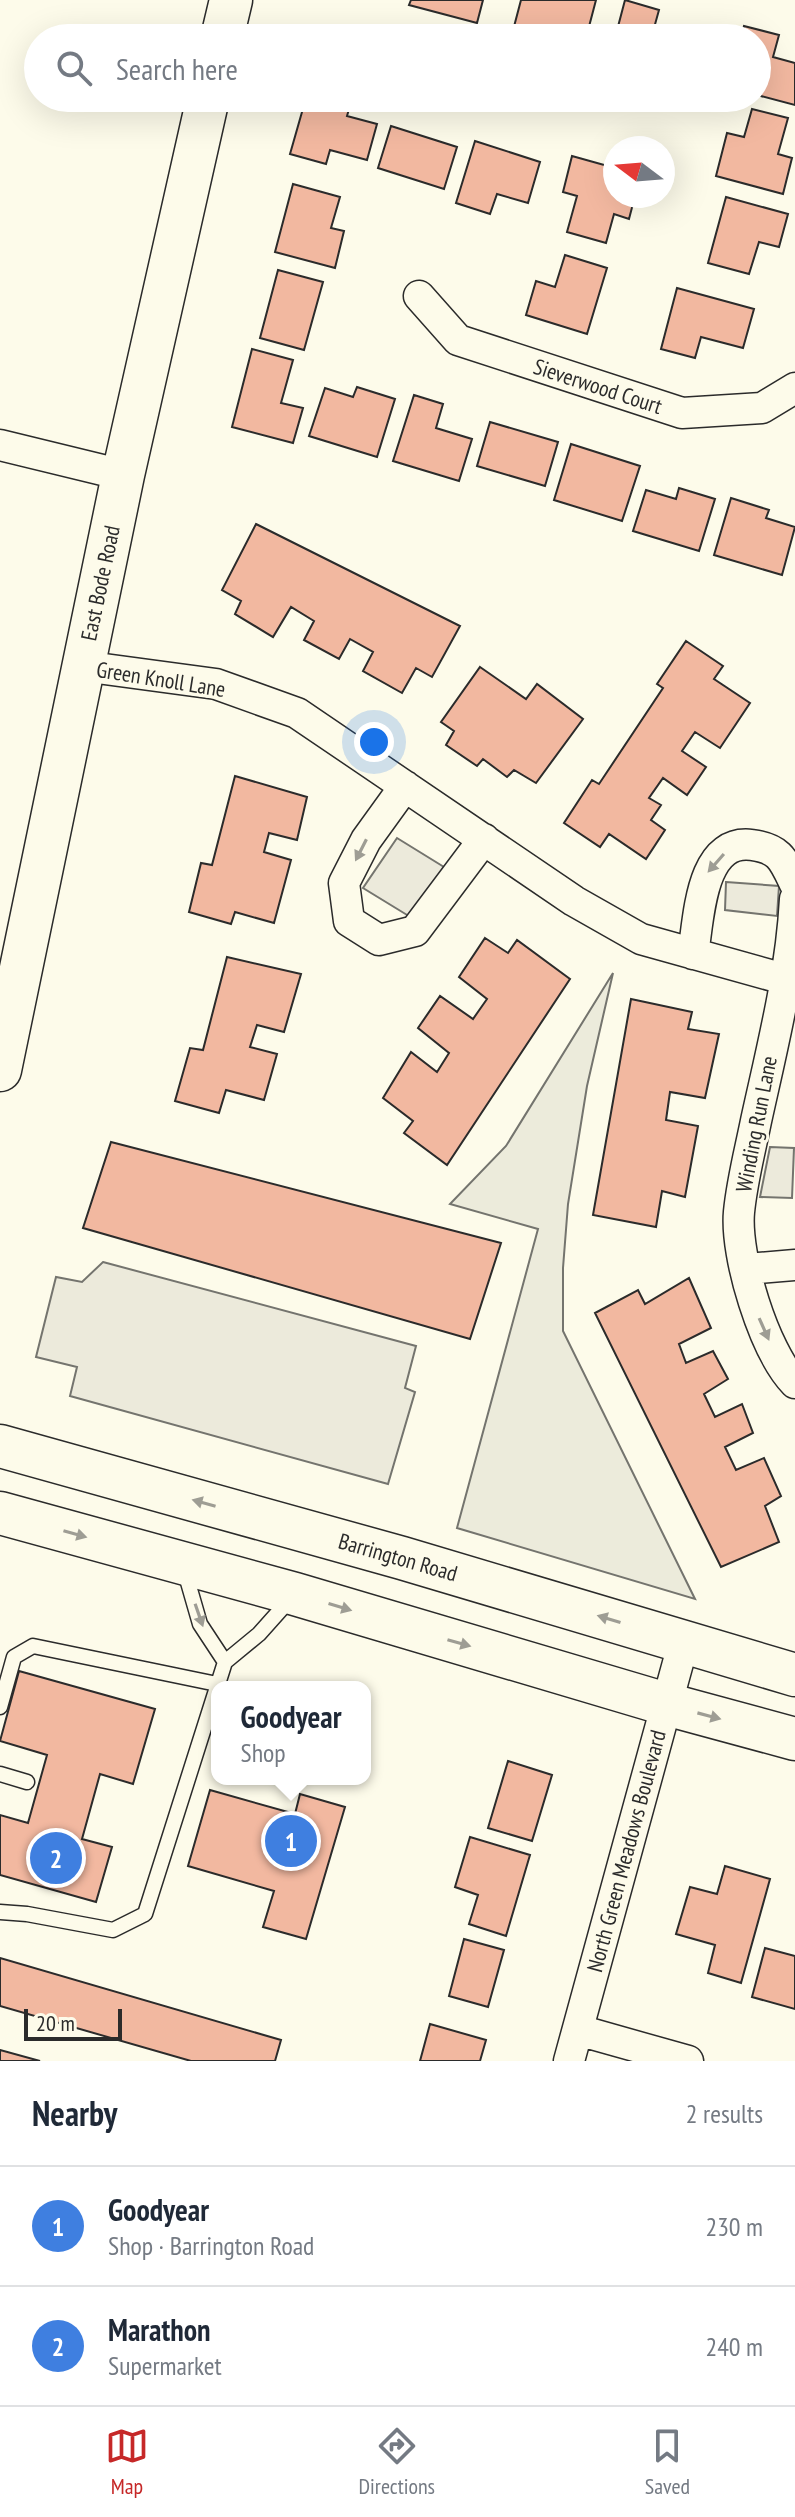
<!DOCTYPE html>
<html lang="en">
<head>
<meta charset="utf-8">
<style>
  :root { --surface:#fff; --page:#f6f6f7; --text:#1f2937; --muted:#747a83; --line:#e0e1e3; --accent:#c62828 }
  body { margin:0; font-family:"PT Sans Narrow",sans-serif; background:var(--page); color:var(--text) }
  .compass { position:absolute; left:603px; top:136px; width:72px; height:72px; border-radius:50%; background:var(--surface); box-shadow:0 8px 32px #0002; rotate:286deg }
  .scale { position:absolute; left:24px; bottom:20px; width:98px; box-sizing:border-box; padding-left:8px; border:4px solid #2b2b2b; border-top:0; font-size:22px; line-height:28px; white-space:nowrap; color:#2b2b2b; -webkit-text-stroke:6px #fdfbea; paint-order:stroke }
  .you { position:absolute; left:374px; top:742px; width:28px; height:28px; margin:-20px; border:6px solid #fff; border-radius:50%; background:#1a73e8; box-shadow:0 0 0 12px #1a73e833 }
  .badge { display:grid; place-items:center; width:52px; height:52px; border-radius:50%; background:var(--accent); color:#fff; font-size:26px; font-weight:700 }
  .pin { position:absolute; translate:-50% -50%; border:4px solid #fff; box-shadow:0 2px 8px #0006 }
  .popup { position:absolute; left:211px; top:1681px; width:160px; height:104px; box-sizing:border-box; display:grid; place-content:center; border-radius:16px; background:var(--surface); filter:drop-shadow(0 2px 6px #0005); font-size:26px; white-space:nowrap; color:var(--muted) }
  .popup b { font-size:30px; color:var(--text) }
  .popup::after { content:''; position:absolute; left:50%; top:100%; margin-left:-16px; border:16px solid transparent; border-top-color:var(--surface) }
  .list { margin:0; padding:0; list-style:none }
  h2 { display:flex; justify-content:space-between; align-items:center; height:104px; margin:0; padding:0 32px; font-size:34px }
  h2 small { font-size:26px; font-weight:400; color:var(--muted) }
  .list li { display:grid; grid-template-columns:52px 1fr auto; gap:24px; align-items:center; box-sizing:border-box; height:120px; padding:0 32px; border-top:2px solid var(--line) }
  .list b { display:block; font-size:30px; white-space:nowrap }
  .list p { margin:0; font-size:26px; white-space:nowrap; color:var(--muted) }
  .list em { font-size:26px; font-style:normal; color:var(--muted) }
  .icon { flex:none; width:44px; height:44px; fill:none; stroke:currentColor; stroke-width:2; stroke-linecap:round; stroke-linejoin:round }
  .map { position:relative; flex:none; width:795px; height:2061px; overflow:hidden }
  .search { position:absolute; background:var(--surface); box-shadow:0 8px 32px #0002; left:24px; right:24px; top:24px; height:88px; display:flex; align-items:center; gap:20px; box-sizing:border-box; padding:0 28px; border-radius:44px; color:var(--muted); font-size:30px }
  .sheet { height:344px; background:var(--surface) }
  nav { display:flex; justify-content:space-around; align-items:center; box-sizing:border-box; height:112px; border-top:2px solid var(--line); background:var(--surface); font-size:22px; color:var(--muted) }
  nav a { display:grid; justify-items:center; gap:4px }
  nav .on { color:var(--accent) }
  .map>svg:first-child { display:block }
  .green { fill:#ecebdb; stroke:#74746e; stroke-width:2 }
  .parking { fill:#eceadb; stroke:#74746e; stroke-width:2 }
  .building { fill:#f2b8a0; stroke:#2b2b2b; stroke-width:2 }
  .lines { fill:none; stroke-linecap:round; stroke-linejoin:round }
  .lane-casing { stroke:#2b2b2b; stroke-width:17 }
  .street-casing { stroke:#2b2b2b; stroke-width:33 }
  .secondary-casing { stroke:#2b2b2b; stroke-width:45 }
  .lane { stroke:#fdfbea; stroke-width:14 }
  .street { stroke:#fdfbea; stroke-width:30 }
  .secondary { stroke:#fdfbea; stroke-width:42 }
  .oneway { fill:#9e9d94 }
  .labels { text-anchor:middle; stroke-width:6; stroke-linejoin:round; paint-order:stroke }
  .street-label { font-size:22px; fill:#2b2b2b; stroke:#fdfbea }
</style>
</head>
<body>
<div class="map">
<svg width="795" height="2061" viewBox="0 0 795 2061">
  <rect width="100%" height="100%" fill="#fdfbea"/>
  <path class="green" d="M 613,973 L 587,1086 L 568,1204 L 563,1268 L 563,1331 L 695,1599 L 457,1528 L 538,1229 L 450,1204 L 506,1146 Z"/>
  <path class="parking" d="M 397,838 L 444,867 L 412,918 L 363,888 Z
    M 726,882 L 779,886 L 777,916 L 725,910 Z
    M 770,1147 L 794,1148 L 792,1198 L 760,1197 Z
    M 103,1262 L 416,1346 L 405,1388 L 415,1392 L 388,1484 L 70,1396 L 77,1367 L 36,1357 L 56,1277 L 82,1282 Z"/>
  <path class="building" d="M 411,0 L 483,0 L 477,23 L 409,5 Z
    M 521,0 L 596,0 L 586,38 L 511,38 Z
    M 625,0 L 659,10 L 654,28 L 687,38 L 615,38 Z
    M 744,26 L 779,35 L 773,57 L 795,63 L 795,105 L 757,95 L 757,38 L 741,38 Z
    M 306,98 L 352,99 L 347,116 L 377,124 L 367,160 L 330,150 L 326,164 L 290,154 Z
    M 752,109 L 788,118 L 778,154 L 792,158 L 783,194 L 716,176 L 727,133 L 744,137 Z
    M 391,126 L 457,147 L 444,189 L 378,168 Z
    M 475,141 L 540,162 L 528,203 L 497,194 L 490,214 L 456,203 Z
    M 572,156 L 615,168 L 615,196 L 635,196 L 629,219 L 614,214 L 606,243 L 567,232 L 577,196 L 563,192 Z
    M 293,184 L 340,197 L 331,228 L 344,231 L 335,268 L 275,252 Z
    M 726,197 L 788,214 L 779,247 L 759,242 L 749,274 L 708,263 Z
    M 565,255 L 607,268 L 587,334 L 526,315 L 536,281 L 555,287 Z
    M 278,270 L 323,282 L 304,350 L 260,338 Z
    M 677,288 L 754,309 L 743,348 L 701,337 L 695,358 L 661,349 Z
    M 252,349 L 293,360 L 281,403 L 303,408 L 293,443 L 232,427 Z
    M 357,387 L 395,399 L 377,457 L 309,436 L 325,388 L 353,397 Z
    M 414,395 L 443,404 L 436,428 L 472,439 L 459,481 L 393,461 Z
    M 490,422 L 558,442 L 545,486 L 477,466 Z
    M 571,444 L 640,466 L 622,521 L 554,500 Z
    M 679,488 L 715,499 L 699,551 L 633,531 L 646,490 L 676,499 Z
    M 731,498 L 769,510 L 766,518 L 795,527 L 782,575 L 714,555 Z
    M 256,524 L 460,626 L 432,677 L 416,668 L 402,693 L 363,671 L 373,652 L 350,639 L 339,659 L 304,640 L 314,621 L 291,607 L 273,637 L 235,614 L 241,601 L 222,590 Z
    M 686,641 L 723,666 L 714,679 L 750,703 L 720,748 L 695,732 L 682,751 L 706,767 L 687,795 L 663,778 L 649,798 L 661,805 L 651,820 L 665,830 L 646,859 L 609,834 L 600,847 L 564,823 L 592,780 L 599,784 L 663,688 L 657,684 Z
    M 480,667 L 526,699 L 537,684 L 583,719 L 536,783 L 514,770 L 507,777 L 483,759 L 477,766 L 446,745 L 454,731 L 441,722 Z
    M 235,776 L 307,797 L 297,840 L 269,833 L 264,852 L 291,860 L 274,923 L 235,912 L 231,924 L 189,912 L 201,863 L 212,865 Z
    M 485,938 L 508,953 L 517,940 L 570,979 L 447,1165 L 404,1133 L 413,1121 L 383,1098 L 411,1052 L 437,1072 L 449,1053 L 418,1028 L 440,996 L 473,1019 L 487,999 L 459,977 Z
    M 227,957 L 301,974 L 284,1032 L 257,1025 L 250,1047 L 277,1054 L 264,1100 L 226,1090 L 219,1113 L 175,1101 L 190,1048 L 203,1050 Z
    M 631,999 L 692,1012 L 688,1029 L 719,1034 L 705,1098 L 670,1092 L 666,1120 L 698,1126 L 685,1197 L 662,1191 L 656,1227 L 593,1215 Z
    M 111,1142 L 501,1243 L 470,1339 L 83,1228 Z
    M 689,1278 L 711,1328 L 679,1344 L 686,1363 L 713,1351 L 728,1379 L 704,1394 L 715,1417 L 742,1404 L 753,1433 L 725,1447 L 736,1470 L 764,1458 L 781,1496 L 765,1506 L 779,1542 L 721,1567 L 595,1313 L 638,1290 L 645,1304 Z
    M 19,1671 L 155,1709 L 133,1784 L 100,1774 L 82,1839 L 112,1847 L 96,1902 L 0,1875 L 0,1815 L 28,1823 L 47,1755 L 0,1741 Z
    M 508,1761 L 552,1775 L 532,1841 L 488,1828 Z
    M 210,1790 L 295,1814 L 300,1794 L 345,1807 L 306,1939 L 263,1927 L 274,1891 L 188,1866 Z
    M 470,1837 L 530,1855 L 506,1936 L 469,1924 L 478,1895 L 455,1887 Z
    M 725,1866 L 770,1879 L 741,1983 L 708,1973 L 715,1945 L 676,1934 L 690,1887 L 717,1894 Z
    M 464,1939 L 504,1950 L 488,2007 L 449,1996 Z
    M 765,1948 L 795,1956 L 795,2009 L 752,1997 Z
    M 0,1958 L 281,2040 L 275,2061 L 191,2061 L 0,2006 Z
    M 430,2024 L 486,2040 L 480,2061 L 420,2061 Z
    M 0,2050 L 40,2061 L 0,2061 Z"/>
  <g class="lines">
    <defs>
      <path id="lane" d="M 185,1572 L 200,1624 L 225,1662
        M 0,1707 L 14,1657 L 33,1646 L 217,1684
        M 0,1774 L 27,1782
        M 0,1912 L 27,1914 L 113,1930 L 145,1914 L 225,1662 L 259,1634 L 292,1597"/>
      <path id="street" d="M 419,296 L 458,340 L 682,413 L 762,408 L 795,388
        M 0,445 L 123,475
        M 82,666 L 216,684 L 297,713 L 574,901 L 641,939 L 795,982
        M 405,786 L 366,840 L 344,883 L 349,921 L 379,940 L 415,931 L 484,839
        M 795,899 C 791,974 772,1048 756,1121 C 750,1151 742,1181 739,1212 C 735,1256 764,1351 795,1383
        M 693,954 C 699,919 700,838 752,845 C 780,849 783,859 795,884
        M 746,1269 L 795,1265
        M 578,2030 L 688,2061
        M 569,2061 L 684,1641"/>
      <path id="secondary" d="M 222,38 L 231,0
        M 0,1070 L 123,475 L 208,98
        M 0,1446 L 402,1558 L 795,1675
        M 0,1513 L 295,1594 L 666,1704 L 795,1739"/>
    </defs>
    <use href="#lane" class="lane-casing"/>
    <use href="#street" class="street-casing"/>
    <use href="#secondary" class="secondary-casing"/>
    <use href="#lane" class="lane"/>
    <use href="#street" class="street"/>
    <use href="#secondary" class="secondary"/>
  </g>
  <defs><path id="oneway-solid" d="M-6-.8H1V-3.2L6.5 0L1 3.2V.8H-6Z" transform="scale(2)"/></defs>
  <g class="oneway">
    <use href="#oneway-solid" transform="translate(361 850) rotate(117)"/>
    <use href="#oneway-solid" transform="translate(716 863) rotate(131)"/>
    <use href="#oneway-solid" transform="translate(764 1329) rotate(66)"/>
    <use href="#oneway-solid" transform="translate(204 1503) rotate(-164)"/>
    <use href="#oneway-solid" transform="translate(75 1534) rotate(16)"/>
    <use href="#oneway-solid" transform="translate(340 1607) rotate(17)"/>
    <use href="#oneway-solid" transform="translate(199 1615) rotate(71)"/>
    <use href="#oneway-solid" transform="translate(609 1619) rotate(-163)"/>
    <use href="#oneway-solid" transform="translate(459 1643) rotate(16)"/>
    <use href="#oneway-solid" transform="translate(709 1716) rotate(15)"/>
  </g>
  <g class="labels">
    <g class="street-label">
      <text transform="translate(598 386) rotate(18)" y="8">Sieverwood Court</text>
      <text transform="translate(100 583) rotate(-78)" y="8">East Bode Road</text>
      <text transform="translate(161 679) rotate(9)" y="8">Green Knoll Lane</text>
      <text transform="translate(756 1124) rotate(-79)" y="8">Winding Run Lane</text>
      <text transform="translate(398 1557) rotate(16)" y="8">Barrington Road</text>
      <text transform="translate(626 1851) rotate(-75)" y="8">North Green Meadows Boulevard</text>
    </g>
  </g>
</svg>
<svg class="compass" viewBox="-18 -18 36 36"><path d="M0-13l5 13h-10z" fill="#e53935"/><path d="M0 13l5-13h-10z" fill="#747a83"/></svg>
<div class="scale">20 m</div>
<div class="you"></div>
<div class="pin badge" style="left:291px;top:1841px;background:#3f7fe0">1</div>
<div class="popup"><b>Goodyear</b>Shop</div>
<div class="pin badge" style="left:56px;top:1858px;background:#3f7fe0">2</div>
<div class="search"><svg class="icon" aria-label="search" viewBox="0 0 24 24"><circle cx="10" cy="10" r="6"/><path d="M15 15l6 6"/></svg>Search here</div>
</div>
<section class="sheet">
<h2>Nearby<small>2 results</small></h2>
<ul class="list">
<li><span class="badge" style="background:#3f7fe0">1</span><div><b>Goodyear</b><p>Shop · Barrington Road</p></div><em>230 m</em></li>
<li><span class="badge" style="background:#3f7fe0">2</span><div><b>Marathon</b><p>Supermarket</p></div><em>240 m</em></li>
</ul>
</section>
<nav>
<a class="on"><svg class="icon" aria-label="map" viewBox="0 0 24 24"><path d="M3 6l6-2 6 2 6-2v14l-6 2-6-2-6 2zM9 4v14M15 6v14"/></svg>Map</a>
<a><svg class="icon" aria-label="directions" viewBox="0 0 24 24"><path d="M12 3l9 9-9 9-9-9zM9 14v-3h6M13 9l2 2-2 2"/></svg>Directions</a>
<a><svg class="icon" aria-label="saved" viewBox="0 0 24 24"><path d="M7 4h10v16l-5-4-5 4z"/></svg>Saved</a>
</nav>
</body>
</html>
